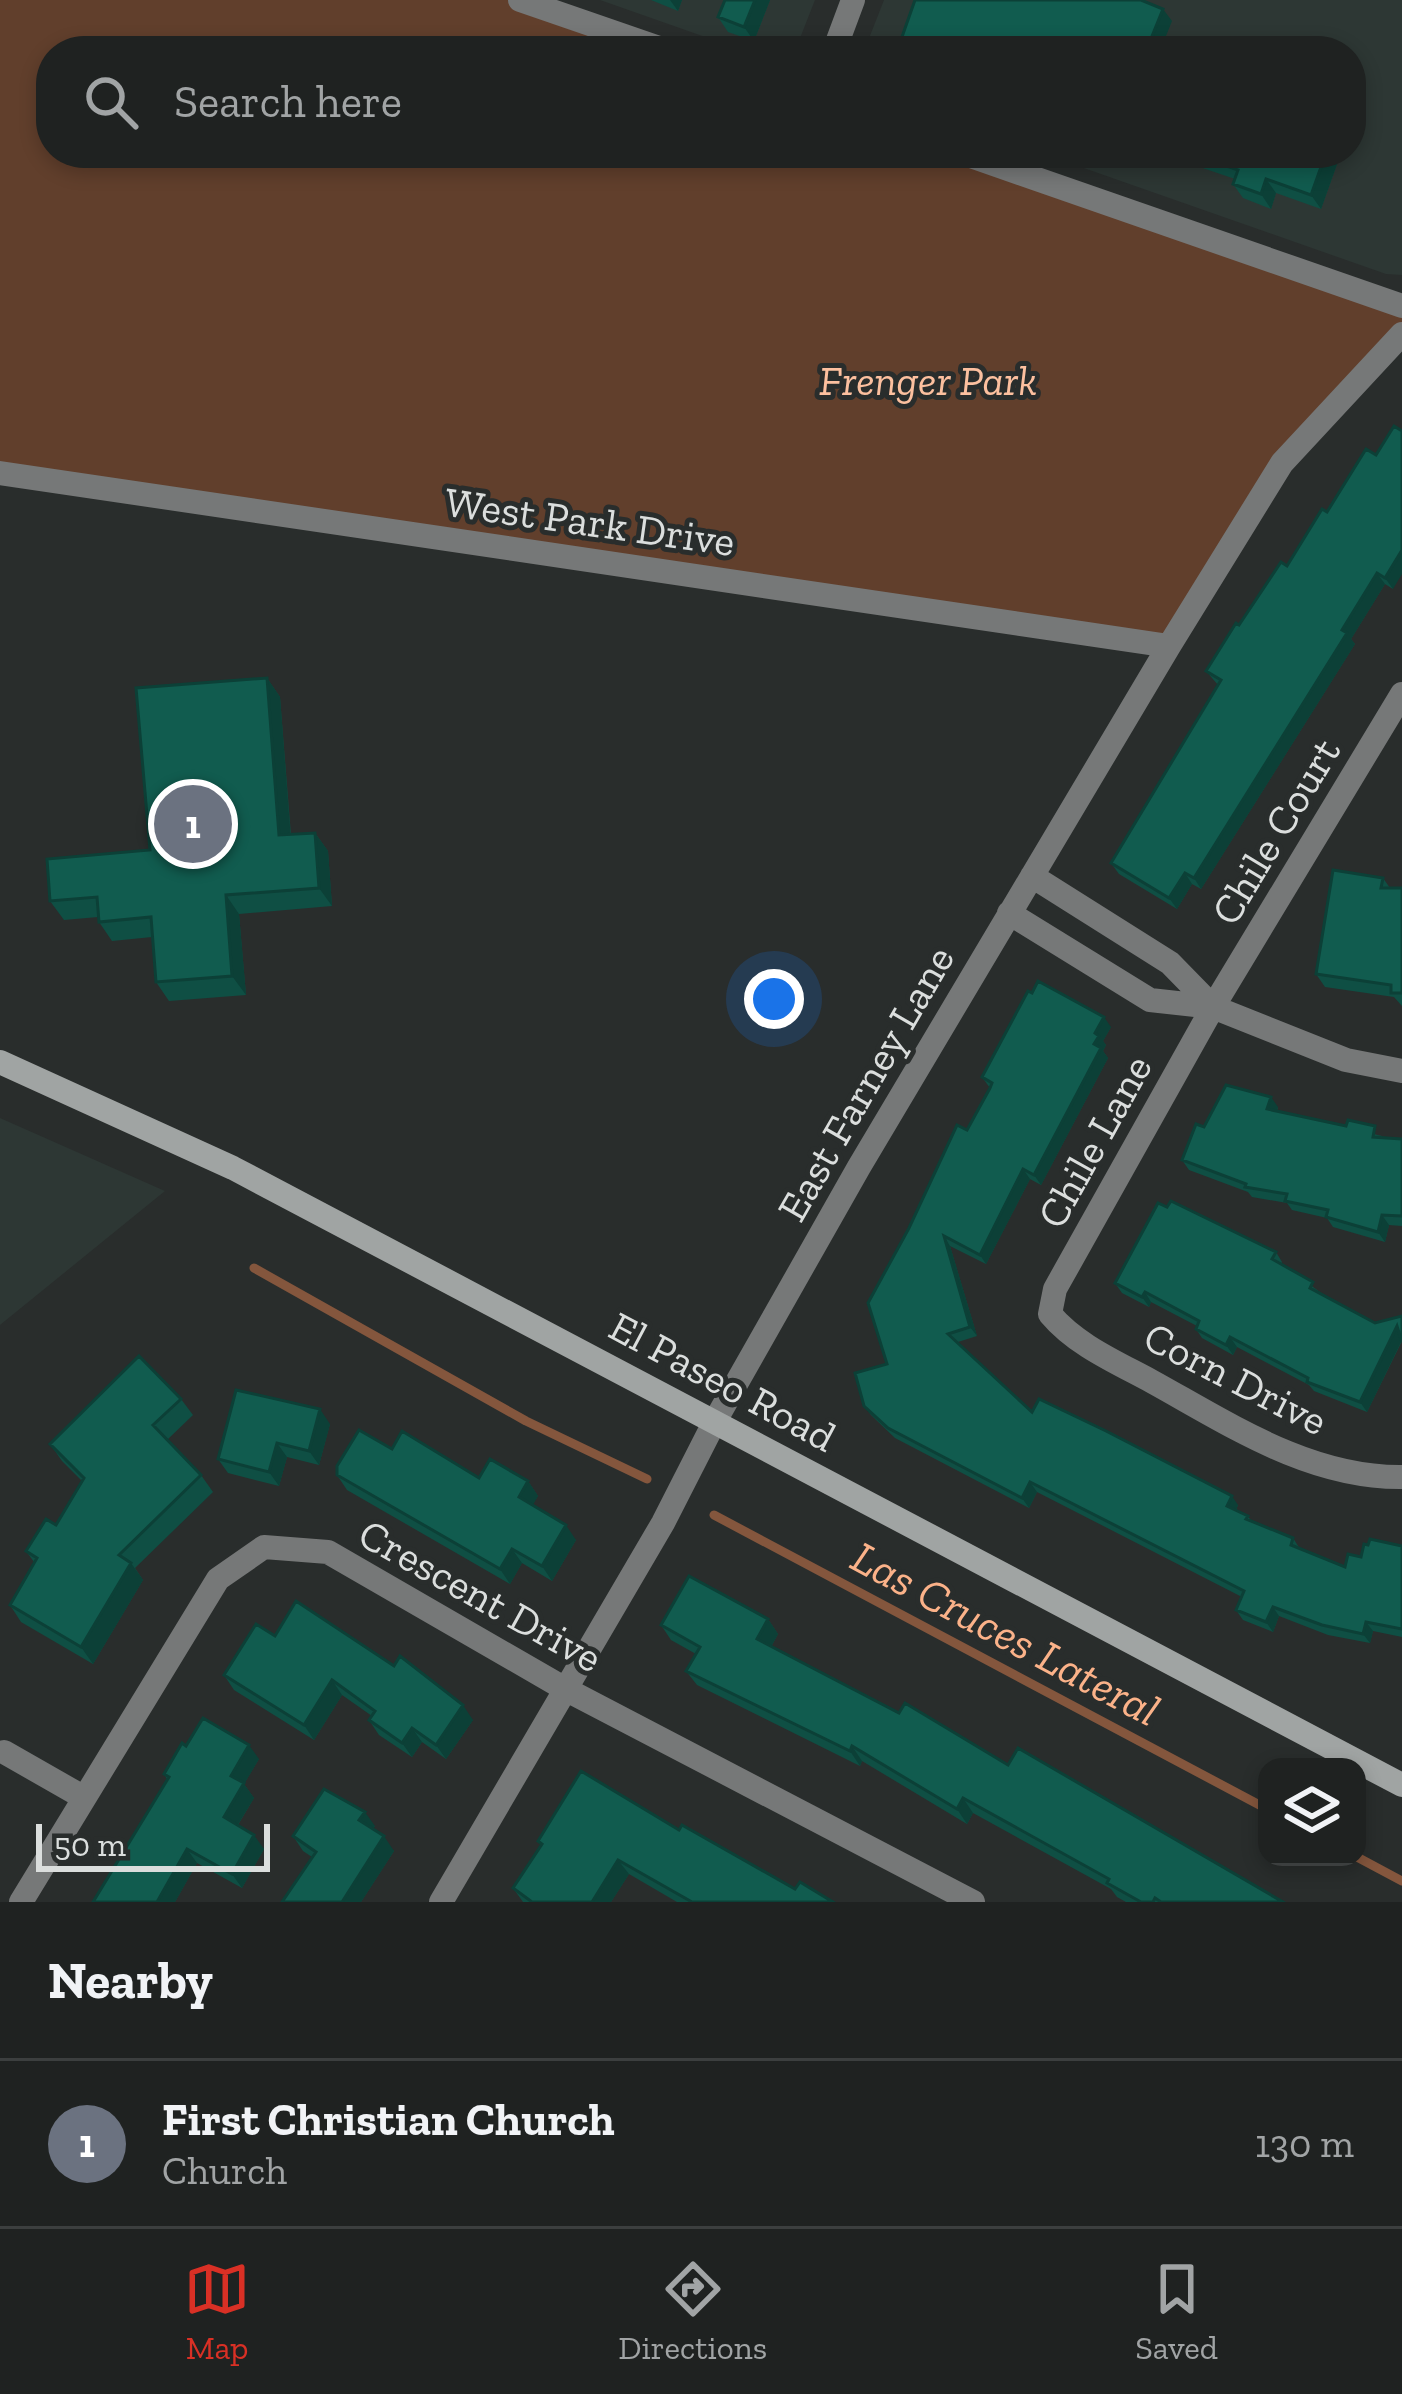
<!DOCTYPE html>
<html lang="en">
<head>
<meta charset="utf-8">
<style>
  :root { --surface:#1f2221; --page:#2c2f2e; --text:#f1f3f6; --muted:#a1a4a5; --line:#3c3f3f; --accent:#d93025 }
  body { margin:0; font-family:"Zilla Slab",serif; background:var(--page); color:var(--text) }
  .controls { position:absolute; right:36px; bottom:36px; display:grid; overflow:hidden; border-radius:24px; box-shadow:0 6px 18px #0003 }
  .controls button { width:108px; height:108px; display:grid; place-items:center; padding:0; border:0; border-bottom:3px solid var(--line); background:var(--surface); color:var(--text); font:60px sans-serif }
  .scale { position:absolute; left:36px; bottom:30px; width:234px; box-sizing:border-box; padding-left:12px; border:6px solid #dbdedd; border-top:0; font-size:33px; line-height:42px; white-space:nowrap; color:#dbdedd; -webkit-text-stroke:9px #292d2c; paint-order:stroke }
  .you { position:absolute; left:774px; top:999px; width:42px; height:42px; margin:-30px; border:9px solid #fff; border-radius:50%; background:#1a73e8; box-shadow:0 0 0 18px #1a73e833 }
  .badge { display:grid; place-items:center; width:78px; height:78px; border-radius:50%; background:var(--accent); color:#fff; font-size:39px; font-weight:700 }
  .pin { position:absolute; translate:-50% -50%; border:6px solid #fff; box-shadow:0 3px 12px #0006 }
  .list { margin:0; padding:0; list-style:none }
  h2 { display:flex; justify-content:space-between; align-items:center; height:156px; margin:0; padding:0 48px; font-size:51px }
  h2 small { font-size:39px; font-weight:400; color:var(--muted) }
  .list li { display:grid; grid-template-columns:78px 1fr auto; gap:36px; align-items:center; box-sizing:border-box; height:168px; padding:0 48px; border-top:3px solid var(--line) }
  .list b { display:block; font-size:45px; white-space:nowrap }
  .list p { margin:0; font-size:39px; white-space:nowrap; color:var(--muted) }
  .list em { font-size:39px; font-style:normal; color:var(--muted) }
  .icon { flex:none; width:66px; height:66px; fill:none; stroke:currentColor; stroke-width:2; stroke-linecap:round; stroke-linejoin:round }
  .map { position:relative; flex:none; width:1402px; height:1902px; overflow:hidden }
  .search { position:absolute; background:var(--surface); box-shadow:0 6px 18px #0003; left:36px; right:36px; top:36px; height:132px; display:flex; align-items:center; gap:30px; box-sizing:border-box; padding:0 42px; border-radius:48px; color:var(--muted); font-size:45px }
  .sheet { height:324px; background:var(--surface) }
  nav { display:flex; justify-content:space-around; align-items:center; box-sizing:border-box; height:168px; border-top:3px solid var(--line); background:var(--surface); font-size:33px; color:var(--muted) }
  nav a { display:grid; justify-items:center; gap:6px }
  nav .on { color:var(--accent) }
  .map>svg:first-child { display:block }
  .built { fill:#2d3734 }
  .green { fill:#613f2c }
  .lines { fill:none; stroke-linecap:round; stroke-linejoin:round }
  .stream { stroke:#84563d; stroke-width:9 }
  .street { stroke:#767878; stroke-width:24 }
  .secondary { stroke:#a0a4a3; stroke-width:24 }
  .wall { fill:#0f4f44 }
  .shaded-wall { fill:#0c4037 }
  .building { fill:#115c4f; stroke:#0c4037; stroke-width:3 }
  .labels { text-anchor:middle; stroke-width:10; stroke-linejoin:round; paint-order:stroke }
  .park-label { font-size:42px; font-style:italic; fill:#fcc09f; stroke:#292d2c }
  .street-label { font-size:42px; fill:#dbdedd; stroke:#292d2c }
  .water-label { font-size:45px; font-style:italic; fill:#fbb289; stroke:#292d2c }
</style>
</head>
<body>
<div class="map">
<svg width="1402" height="1902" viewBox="0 0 1402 1902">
  <rect width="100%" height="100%" fill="#292d2c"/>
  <path class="built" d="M 600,0 L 815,0 L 795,51 L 745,51 Z
    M 884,0 L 1402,0 L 1402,275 L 1386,274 L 1041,153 L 1351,153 L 1351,51 L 864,51 Z
    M 0,1118 L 165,1191 L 0,1325 Z"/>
  <path class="green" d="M 0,0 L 534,0 L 679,51 L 51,51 L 51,153 L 968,153 L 1402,306 L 1402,335 L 1282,463 L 1169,646 L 0,468 Z"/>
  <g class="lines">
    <path class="stream" d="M 254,1268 L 526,1421 L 647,1479
      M 714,1515 L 1267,1809
      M 1357,1857 L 1402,1881"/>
    <path class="street" d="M 520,0 L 668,51
      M 834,51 L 853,0
      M 962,153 L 1402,306
      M 0,473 L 1169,646
      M 1402,694 L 1213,1007 L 1055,1289 L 1050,1314 C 1076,1345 1116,1362 1151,1381 C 1229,1424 1309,1478 1402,1477
      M 1009,913 L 1150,1000 L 1213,1007 L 1170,963 L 1032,876
      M 1213,1007 L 1346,1060 L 1402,1071
      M 4,1752 L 83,1797
      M 21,1902 L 218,1579 L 264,1547 L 328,1552 L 567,1690 L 973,1902
      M 441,1902 L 663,1523 L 715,1421 L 859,1167 L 1169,646 L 1282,463 L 1402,334"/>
    <path class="secondary" d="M 0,1062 L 233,1168 L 1402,1785"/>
  </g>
  <path class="wall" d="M 651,0 L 682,0 L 678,11 Z
    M 725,0 L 770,0 L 754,41 L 728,32 L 718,17 Z
    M 1181,153 L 1341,153 L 1321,209 L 1276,193 L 1271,209 L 1243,198 L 1233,184 L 1235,179 L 1188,163 Z
    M 1366,449 L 1393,589 L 1385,584 L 1351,639 L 1355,644 L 1201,889 L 1192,884 L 1177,909 L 1119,874 L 1111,863 L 1218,685 L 1206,671 L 1327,512 Z
    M 267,678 L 280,697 L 291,835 L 315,833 L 328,851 L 332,906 L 239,914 L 246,995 L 169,1001 L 156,982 L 152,937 L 112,941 L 99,922 L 98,917 L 64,920 L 50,901 L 150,850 Z
    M 1383,878 L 1390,888 L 1402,888 L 1402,1006 L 1394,997 L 1325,987 L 1316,974 Z
    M 1111,1027 L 1103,1041 L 1106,1045 L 1103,1051 L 1108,1058 L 1041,1185 L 1030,1179 L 986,1264 L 950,1246 L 977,1336 L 958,1342 L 1032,1412 L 1238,1505 L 1236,1510 L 1248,1516 L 1251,1521 L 1293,1538 L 1300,1549 L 1345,1567 L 1361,1557 L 1402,1546 L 1402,1637 L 1373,1631 L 1370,1643 L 1328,1635 L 1279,1616 L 1273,1632 L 1243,1620 L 1236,1610 L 1242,1597 L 1037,1492 L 1029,1508 L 895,1438 L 871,1415 L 864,1406 L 887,1364 L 967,1130 L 990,1088 L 982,1077 Z
    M 1278,1107 L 1277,1111 L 1382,1136 L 1382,1138 L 1402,1139 L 1402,1226 L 1389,1225 L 1385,1242 L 1333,1227 L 1327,1218 L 1292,1210 L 1287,1203 L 1252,1197 L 1248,1192 L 1189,1170 L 1182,1160 L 1204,1127 Z
    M 1276,1252 L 1282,1262 L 1281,1264 L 1320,1292 L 1319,1293 L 1402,1341 L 1367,1412 L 1314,1391 L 1309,1385 L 1237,1347 L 1233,1355 L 1202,1338 L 1196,1329 L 1197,1326 L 1151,1302 L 1149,1307 L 1122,1293 L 1115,1283 Z
    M 181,1399 L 193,1415 L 167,1440 L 201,1475 L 213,1492 L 135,1568 L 143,1580 L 93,1664 L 21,1622 L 10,1605 L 34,1562 L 26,1551 L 56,1525 L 82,1481 L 62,1461 L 50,1444 Z
    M 330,1424 L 319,1465 L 287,1457 L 279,1486 L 228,1473 L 218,1459 Z
    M 392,1449 L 479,1478 L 528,1481 L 538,1496 L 532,1505 L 576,1540 L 552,1581 L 522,1563 L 510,1584 L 347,1490 L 337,1475 Z
    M 768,1619 L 778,1634 L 771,1647 L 899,1713 L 1008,1765 L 1283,1902 L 1126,1902 L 1117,1897 L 1111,1889 L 973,1813 L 967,1824 L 862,1761 L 860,1766 L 697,1685 L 686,1671 L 696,1654 L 671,1640 L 661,1625 Z
    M 275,1636 L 473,1720 L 446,1759 L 422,1742 L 412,1757 L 379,1735 L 369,1720 L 372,1716 L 342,1695 L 314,1740 L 234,1690 L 224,1675 Z
    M 186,1746 L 259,1759 L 244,1784 L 254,1798 L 238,1825 L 264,1849 L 242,1888 L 197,1863 L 175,1902 L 93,1902 L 167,1779 L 164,1774 Z
    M 375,1826 L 373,1829 L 394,1851 L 361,1902 L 282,1902 L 312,1857 L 303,1851 L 293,1836 Z
    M 679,1830 L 795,1889 L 833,1902 L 677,1902 L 629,1874 L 611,1902 L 523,1902 L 513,1888 L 541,1845 L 538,1841 Z"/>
  <path class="shaded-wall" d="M 670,0 L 682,0 L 678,11 Z
    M 755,0 L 770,0 L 754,41 L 744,27 Z
    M 1163,9 L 1172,21 L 1160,51 L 1146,51 Z
    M 1326,153 L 1341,153 L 1321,209 L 1311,195 Z
    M 1266,179 L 1276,193 L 1271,209 L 1261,194 Z
    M 1402,550 L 1402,574 L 1393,589 L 1385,578 Z
    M 1377,573 L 1385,584 L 1351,639 L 1355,644 L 1201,889 L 1194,878 Z
    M 267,678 L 280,697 L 292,854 L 279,835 Z
    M 315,833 L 328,851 L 332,906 L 319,888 Z
    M 1185,873 L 1192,884 L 1177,909 L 1169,898 Z
    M 226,895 L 239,914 L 246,995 L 232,976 Z
    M 1104,1017 L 1111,1027 L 1103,1041 L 1106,1045 L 1103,1051 L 1108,1058 L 1041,1185 L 1034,1175 L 1094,1044 L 1095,1033 Z
    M 1271,1097 L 1278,1107 L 1274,1119 L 1267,1109 Z
    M 1023,1169 L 1030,1179 L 986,1264 L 980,1255 Z
    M 1382,1215 L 1389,1225 L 1385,1242 L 1378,1232 Z
    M 944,1236 L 950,1246 L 977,1336 L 970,1327 Z
    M 1145,1292 L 1151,1302 L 1149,1307 L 1142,1297 Z
    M 1397,1326 L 1402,1340 L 1367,1412 L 1360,1402 Z
    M 1230,1337 L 1237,1347 L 1233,1355 L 1226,1345 Z
    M 320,1409 L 330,1424 L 319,1465 L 309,1451 Z
    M 277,1443 L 287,1457 L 279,1486 L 269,1472 Z
    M 528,1481 L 538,1496 L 529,1512 L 519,1497 Z
    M 1030,1482 L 1037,1492 L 1029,1508 L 1022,1498 Z
    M 1232,1496 L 1238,1505 L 1234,1515 L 1227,1506 Z
    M 566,1525 L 576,1540 L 552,1581 L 542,1566 Z
    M 512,1549 L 522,1563 L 510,1584 L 500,1569 Z
    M 131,1563 L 143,1580 L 93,1664 L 81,1647 Z
    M 1273,1607 L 1279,1616 L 1273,1632 L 1266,1622 Z
    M 768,1619 L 778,1634 L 767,1654 L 757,1639 Z
    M 1366,1622 L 1373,1631 L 1370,1643 L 1363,1634 Z
    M 332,1680 L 342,1695 L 314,1740 L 304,1725 Z
    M 463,1705 L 473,1720 L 446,1759 L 436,1745 Z
    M 412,1728 L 422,1742 L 412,1757 L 402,1743 Z
    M 249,1745 L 259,1759 L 244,1784 L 254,1798 L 234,1831 L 224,1817 L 231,1776 Z
    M 852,1746 L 862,1761 L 860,1766 L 850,1751 Z
    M 963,1798 L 973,1813 L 967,1824 L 957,1809 Z
    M 365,1812 L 375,1826 L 370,1834 L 359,1820 Z
    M 254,1835 L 264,1849 L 242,1888 L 232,1874 Z
    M 384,1836 L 394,1851 L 361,1902 L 342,1902 Z
    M 187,1849 L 197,1863 L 175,1902 L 157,1902 Z
    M 618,1860 L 629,1874 L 611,1902 L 592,1902 Z"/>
  <path class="building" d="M 725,0 L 755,0 L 744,27 L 718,17 Z
    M 915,0 L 1141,0 L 1163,9 L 1146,51 L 897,51 Z
    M 1190,153 L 1326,153 L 1311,195 L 1266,179 L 1261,194 L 1233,184 L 1238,170 Z
    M 1394,426 L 1402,431 L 1402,550 L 1385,578 L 1377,573 L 1342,630 L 1347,633 L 1194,878 L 1185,873 L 1169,898 L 1111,863 L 1221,680 L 1206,671 L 1236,623 L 1239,625 L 1281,562 L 1287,566 L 1322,509 L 1327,512 L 1366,449 L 1376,455 Z
    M 267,678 L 279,835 L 315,833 L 319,888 L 226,895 L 232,976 L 156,982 L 151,917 L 99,922 L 97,897 L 50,901 L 47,859 L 150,850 L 136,688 Z
    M 1333,870 L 1383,878 L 1381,888 L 1402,888 L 1402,993 L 1391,993 L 1391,985 L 1316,974 Z
    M 1038,981 L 1104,1017 L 1095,1033 L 1099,1036 L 1094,1044 L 1101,1048 L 1034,1175 L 1023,1169 L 980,1255 L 944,1236 L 970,1327 L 948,1334 L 1032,1412 L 1039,1399 L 1106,1431 L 1232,1496 L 1227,1506 L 1248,1516 L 1246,1519 L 1293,1538 L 1291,1545 L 1345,1567 L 1348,1554 L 1361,1557 L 1364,1544 L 1368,1545 L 1370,1539 L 1402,1546 L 1402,1629 L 1366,1622 L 1363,1634 L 1322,1625 L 1273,1607 L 1266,1622 L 1236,1610 L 1244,1591 L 1030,1482 L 1022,1498 L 888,1428 L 864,1406 L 855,1373 L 887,1364 L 868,1303 L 909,1228 L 957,1125 L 967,1130 L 990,1088 L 992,1083 L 982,1077 L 1028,991 L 1032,993 Z
    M 1226,1085 L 1271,1097 L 1267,1109 L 1346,1126 L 1348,1120 L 1375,1126 L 1373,1137 L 1402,1139 L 1402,1216 L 1382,1215 L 1378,1232 L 1326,1217 L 1328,1210 L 1285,1201 L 1287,1194 L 1245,1187 L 1246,1184 L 1182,1160 L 1196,1124 L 1204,1127 Z
    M 1171,1201 L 1276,1252 L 1272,1259 L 1313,1282 L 1310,1288 L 1375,1323 L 1402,1316 L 1402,1342 L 1397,1326 L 1360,1402 L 1307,1382 L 1308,1378 L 1230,1337 L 1226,1345 L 1196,1329 L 1199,1321 L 1145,1292 L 1142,1297 L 1115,1283 L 1158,1203 L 1167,1207 Z
    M 139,1356 L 181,1399 L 153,1425 L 201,1475 L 119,1555 L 131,1563 L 81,1647 L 10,1605 L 37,1558 L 26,1551 L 46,1519 L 56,1525 L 84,1478 L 50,1444 Z
    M 236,1390 L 320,1409 L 309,1451 L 277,1443 L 269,1472 L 218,1459 Z
    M 359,1430 L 392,1449 L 402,1431 L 479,1478 L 490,1459 L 528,1481 L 519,1497 L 566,1525 L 542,1566 L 512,1549 L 500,1569 L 337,1475 L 337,1466 Z
    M 689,1576 L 768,1619 L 757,1639 L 899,1713 L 905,1703 L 1008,1765 L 1018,1748 L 1283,1902 L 1161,1902 L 1155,1898 L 1153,1902 L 1141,1902 L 1107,1883 L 1109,1879 L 963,1798 L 957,1809 L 852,1746 L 850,1751 L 686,1671 L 700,1647 L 661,1625 Z
    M 296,1601 L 394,1666 L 400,1656 L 463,1705 L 436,1745 L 412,1728 L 402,1743 L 369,1720 L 375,1711 L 332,1680 L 304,1725 L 224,1675 L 256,1624 L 275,1636 Z
    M 203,1718 L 249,1745 L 231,1776 L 244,1783 L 224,1817 L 254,1835 L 232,1874 L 187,1849 L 157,1902 L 93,1902 L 169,1777 L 164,1774 L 182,1743 L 186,1746 Z
    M 581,1771 L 679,1830 L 682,1825 L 795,1889 L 800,1882 L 833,1902 L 692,1902 L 618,1860 L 592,1902 L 532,1902 L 513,1888 L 542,1844 L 538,1841 Z
    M 324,1789 L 365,1812 L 359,1820 L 384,1836 L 342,1902 L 282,1902 L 316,1852 L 293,1836 Z"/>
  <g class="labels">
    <g class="park-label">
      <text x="928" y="395">Frenger Park</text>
    </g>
    <g class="street-label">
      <text transform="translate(590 521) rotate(8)" y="15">West Park Drive</text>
      <text transform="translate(1275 831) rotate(-59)" y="15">Chile Court</text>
      <text transform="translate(865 1083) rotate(-60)" y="15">East Farney Lane</text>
      <text transform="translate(1094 1141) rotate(-61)" y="15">Chile Lane</text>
      <text transform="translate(1236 1378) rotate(27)" y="15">Corn Drive</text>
      <text transform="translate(723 1381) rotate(28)" y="15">El Paseo Road</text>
      <text transform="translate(481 1595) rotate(29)" y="15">Crescent Drive</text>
    </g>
    <g class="water-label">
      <text transform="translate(1006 1633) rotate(28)" y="16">Las Cruces Lateral</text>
    </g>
  </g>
</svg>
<div class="controls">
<button><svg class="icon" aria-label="layers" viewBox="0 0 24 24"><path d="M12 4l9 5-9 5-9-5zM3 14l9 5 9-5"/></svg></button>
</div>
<div class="scale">50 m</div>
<div class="you"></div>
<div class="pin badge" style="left:193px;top:824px;background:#6b7280">1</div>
<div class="search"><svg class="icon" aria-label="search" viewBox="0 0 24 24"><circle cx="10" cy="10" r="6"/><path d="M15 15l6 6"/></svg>Search here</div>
</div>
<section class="sheet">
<h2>Nearby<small></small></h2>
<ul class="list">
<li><span class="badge" style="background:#6b7280">1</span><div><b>First Christian Church</b><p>Church</p></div><em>130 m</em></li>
</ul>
</section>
<nav>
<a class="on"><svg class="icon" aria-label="map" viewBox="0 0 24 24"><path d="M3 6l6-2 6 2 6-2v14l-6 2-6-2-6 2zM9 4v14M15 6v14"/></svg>Map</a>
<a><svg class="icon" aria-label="directions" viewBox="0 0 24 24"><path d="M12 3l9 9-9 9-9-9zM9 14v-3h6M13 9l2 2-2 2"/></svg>Directions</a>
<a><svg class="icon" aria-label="saved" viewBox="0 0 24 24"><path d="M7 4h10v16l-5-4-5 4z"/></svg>Saved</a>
</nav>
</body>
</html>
